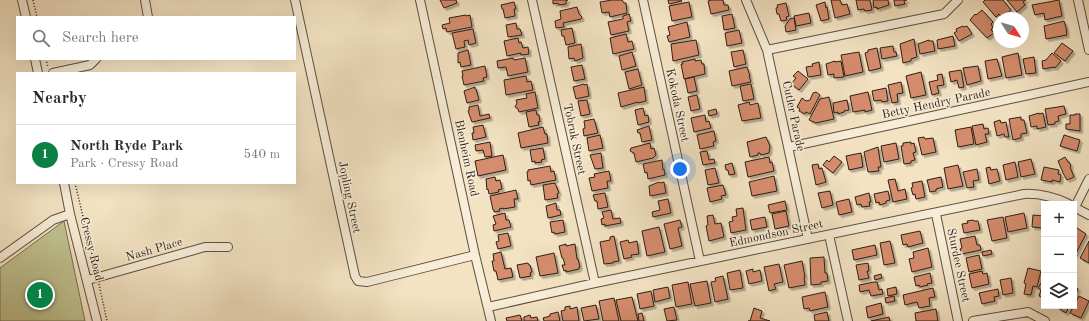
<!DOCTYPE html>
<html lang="en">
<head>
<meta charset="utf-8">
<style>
  :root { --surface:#fff; --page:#f7f7f7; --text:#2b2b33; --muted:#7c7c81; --line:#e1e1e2; --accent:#0b8043 }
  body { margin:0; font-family:"Old Standard TT",serif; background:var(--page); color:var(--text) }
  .controls { position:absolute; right:12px; bottom:12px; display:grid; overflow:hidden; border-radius:0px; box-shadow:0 4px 16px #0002 }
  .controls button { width:36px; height:36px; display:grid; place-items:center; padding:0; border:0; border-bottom:1px solid var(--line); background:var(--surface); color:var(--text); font:20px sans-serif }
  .compass { position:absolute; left:993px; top:12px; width:36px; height:36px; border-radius:50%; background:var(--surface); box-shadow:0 4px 16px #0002; rotate:126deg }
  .you { position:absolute; left:680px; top:169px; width:14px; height:14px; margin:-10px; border:3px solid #fff; border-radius:50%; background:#1a73e8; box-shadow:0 0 0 6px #1a73e833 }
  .badge { display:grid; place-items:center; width:26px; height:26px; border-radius:50%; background:var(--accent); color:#fff; font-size:13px; font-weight:700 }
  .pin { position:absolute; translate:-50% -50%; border:2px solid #fff; box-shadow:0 1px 4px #0006 }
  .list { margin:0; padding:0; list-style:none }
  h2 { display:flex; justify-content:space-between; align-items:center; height:52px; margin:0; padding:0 16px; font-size:17px }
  h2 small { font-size:13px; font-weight:400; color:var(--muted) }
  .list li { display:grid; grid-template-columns:26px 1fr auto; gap:12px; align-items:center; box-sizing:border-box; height:60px; padding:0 16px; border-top:1px solid var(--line) }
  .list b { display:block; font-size:15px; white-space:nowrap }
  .list p { margin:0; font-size:13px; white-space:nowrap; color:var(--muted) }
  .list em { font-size:13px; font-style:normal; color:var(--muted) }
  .icon { flex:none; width:22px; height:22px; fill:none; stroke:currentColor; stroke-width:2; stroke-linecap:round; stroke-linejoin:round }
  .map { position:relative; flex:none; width:1089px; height:321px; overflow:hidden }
  .search { position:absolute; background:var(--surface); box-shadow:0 4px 16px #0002; left:16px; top:16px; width:280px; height:44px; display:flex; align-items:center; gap:10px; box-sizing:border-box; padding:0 14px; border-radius:0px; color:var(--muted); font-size:15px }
  .panel { position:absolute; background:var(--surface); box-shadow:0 4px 16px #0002; left:16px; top:72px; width:280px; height:112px; border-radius:0px }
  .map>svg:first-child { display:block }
  .green { fill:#c0c290; stroke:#777052 }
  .building { fill:#d58d6d; stroke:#2e1d15; filter:url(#shadow) }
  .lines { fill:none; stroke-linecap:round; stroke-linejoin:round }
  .minor-casing { stroke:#5f4e40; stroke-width:10 }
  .path { stroke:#2e1d15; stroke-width:1.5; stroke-dasharray:1 2; stroke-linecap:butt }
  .minor { stroke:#f7edd8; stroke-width:8 }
  .labels { text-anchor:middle; stroke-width:3; stroke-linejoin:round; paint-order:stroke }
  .street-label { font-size:12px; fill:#2e1d15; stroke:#f7edd8 }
</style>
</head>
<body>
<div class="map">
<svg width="1089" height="321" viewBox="0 0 1089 321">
  <defs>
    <filter id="shadow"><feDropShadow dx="2.5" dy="2.5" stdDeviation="0" flood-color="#0004"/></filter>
  </defs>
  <rect width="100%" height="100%" fill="#f3e3c3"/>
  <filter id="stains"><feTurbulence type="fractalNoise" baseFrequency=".005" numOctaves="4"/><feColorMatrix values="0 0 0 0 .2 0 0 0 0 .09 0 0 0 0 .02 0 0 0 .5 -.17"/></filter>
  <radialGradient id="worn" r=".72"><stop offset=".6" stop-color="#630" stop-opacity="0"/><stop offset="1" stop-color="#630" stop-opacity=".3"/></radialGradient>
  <path class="green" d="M 64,221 L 85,321 L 0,321 L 0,268 Z"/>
  <path class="building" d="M 440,0 L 456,0 L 457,3 L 444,8 Z
    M 553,0 L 568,0 L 566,1 L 566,4 L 559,5 L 558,3 L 553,4 Z
    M 612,0 L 622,0 L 624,3 L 626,3 L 627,13 L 610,17 L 609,12 L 602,13 L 600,2 Z
    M 668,0 L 681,0 L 682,1 L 669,4 Z
    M 711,0 L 723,0 L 724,5 L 728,5 L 729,10 L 711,14 L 708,1 Z
    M 831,0 L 840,0 L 842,5 L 847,4 L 850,14 L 835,18 Z
    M 856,0 L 870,0 L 872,10 L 865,11 L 864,9 L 858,10 Z
    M 873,0 L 888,0 L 889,5 L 877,9 L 877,7 L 874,8 Z
    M 894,0 L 907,0 L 904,1 L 905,4 L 895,6 Z
    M 985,0 L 1003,0 L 1011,10 L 1002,18 L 999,14 L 996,17 L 983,2 Z
    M 1007,0 L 1026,0 L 1023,2 L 1025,5 L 1017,12 Z
    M 1059,0 L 1062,16 L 1045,20 L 1044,13 L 1035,15 L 1032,5 Z
    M 514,2 L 516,9 L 514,9 L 515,16 L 505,18 L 503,9 L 502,9 L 501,5 Z
    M 689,2 L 692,17 L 672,21 L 669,6 Z
    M 825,2 L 826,8 L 827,7 L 829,19 L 821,21 L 816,5 Z
    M 786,3 L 789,16 L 786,17 L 787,20 L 781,21 L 779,14 L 777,14 L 776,8 L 778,7 L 777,5 Z
    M 577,7 L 579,14 L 582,17 L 581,19 L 563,23 L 564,27 L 556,28 L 555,21 L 561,19 L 560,11 Z
    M 982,10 L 993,22 L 991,24 L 993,27 L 991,30 L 994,33 L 987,38 L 970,20 L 975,14 L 976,15 Z
    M 809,13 L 811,23 L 796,26 L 794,16 Z
    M 629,14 L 631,21 L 627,22 L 629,31 L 611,35 L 608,22 L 623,19 L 623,16 Z
    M 732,14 L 735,28 L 724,30 L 722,16 Z
    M 466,15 L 466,16 L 470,15 L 472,27 L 447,32 L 446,28 L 443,29 L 442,25 L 450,23 L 449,18 Z
    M 794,18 L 796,30 L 786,32 L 785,26 L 790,19 Z
    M 1064,21 L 1067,31 L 1066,31 L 1067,35 L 1046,39 L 1044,26 Z
    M 687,22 L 690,37 L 669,42 L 667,36 L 670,35 L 668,27 Z
    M 516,23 L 517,29 L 520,29 L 522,35 L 508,37 L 506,25 Z
    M 963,26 L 964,27 L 967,26 L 972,34 L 959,41 L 954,33 L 957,31 L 956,29 Z
    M 572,28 L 575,43 L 566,45 L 564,36 L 562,36 L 561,30 Z
    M 473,29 L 476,43 L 469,45 L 468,40 L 464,41 L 465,47 L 456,49 L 452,33 Z
    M 739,30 L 742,43 L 727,46 L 725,33 Z
    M 626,34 L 628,42 L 632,41 L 634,49 L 613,54 L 610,38 Z
    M 953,36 L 955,46 L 938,49 L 937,40 Z
    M 518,38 L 519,43 L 521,42 L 523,48 L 528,47 L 529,54 L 521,55 L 521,53 L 507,56 L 504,41 Z
    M 914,39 L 917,57 L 911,59 L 911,61 L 903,63 L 900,44 Z
    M 696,40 L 699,55 L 673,61 L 671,44 Z
    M 929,40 L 929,41 L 933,41 L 935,51 L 920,54 L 918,44 Z
    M 1062,43 L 1073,51 L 1065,61 L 1054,53 Z
    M 581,44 L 583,58 L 575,61 L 574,58 L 569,59 L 568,47 Z
    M 893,46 L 894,52 L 896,52 L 897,56 L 882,59 L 880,48 Z
    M 877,48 L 881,68 L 869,71 L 865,53 L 868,52 L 868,50 Z
    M 468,50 L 471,65 L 461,67 L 460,62 L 458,63 L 458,53 Z
    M 743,50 L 746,64 L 734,67 L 731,52 Z
    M 632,52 L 636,66 L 622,70 L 619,56 Z
    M 859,52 L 863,72 L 845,76 L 841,55 Z
    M 1018,53 L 1022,75 L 1006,78 L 1002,57 Z
    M 1052,53 L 1061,61 L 1055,68 L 1054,67 L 1043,69 L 1042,61 L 1046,60 Z
    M 1034,57 L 1036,73 L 1026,74 L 1023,59 Z
    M 513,58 L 514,60 L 525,58 L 528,72 L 508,76 L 506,67 L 498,68 L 497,61 Z
    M 695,59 L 695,61 L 701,60 L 702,64 L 704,64 L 705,74 L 684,79 L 681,64 L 683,64 L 682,62 Z
    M 997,59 L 1002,76 L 988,79 L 985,61 Z
    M 835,61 L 835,62 L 841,61 L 844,77 L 834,78 L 834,74 L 828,75 L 826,64 Z
    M 819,62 L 821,75 L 808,77 L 806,67 L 813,66 L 812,64 Z
    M 582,65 L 585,79 L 574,81 L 571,67 Z
    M 485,66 L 487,77 L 483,78 L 484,81 L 464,85 L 462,76 L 463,76 L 462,71 Z
    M 978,66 L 981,81 L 967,85 L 963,68 Z
    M 747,67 L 750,76 L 749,76 L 751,82 L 732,86 L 729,71 Z
    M 638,69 L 642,85 L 629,89 L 625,72 Z
    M 961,70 L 964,87 L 959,88 L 957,80 L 951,82 L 949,72 Z
    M 798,71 L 808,79 L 799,90 L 791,84 L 796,78 L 793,76 Z
    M 921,72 L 926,95 L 911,98 L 906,76 Z
    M 942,74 L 944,85 L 937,86 L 939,93 L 932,95 L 929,82 L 938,80 L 937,75 Z
    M 526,76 L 527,82 L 531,81 L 533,90 L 506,95 L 504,80 Z
    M 694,77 L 697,91 L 688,93 L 685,79 Z
    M 901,82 L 903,93 L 897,94 L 898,102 L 892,103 L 888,85 Z
    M 584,84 L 584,85 L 587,84 L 589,96 L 576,99 L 573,87 Z
    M 751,84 L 754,99 L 743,101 L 740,86 Z
    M 475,87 L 475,89 L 476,89 L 479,100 L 467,103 L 464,91 Z
    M 644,87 L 646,101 L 638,103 L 638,102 L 621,107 L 618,93 Z
    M 886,88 L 888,101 L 882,102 L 881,100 L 874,101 L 872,91 Z
    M 535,92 L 538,108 L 519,112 L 518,109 L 515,107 L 517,103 L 516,100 L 527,98 L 526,94 Z
    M 816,92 L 820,95 L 810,114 L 806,112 L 805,114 L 799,111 L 800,109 L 797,107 L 802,98 L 806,101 L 810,100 L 813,93 Z
    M 868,92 L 872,110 L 865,112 L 865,110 L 853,112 L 850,96 Z
    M 697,95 L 700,109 L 691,111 L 688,97 Z
    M 829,97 L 834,119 L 816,123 L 809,120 L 820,99 Z
    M 587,100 L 590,114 L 581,116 L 578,101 Z
    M 847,100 L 849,110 L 844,111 L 844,112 L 838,114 L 838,112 L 834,113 L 833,103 Z
    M 749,102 L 750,105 L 758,103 L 761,118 L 742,121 L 738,105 Z
    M 478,105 L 480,116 L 489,114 L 490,118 L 472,122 L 468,111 L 469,111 L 469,107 Z
    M 1064,106 L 1066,114 L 1058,116 L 1059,121 L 1055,122 L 1055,124 L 1048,125 L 1045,109 Z
    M 643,108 L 645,116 L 648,115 L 649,122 L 638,125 L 635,110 Z
    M 716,109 L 717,114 L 709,116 L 708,111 Z
    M 536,110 L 537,115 L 539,115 L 540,122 L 538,122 L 539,125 L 529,127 L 526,112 Z
    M 1039,113 L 1039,114 L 1043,113 L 1046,127 L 1037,129 L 1037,126 L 1031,127 L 1029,116 Z
    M 1075,114 L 1080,114 L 1080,131 L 1066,129 L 1066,124 L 1070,124 L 1070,115 L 1075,115 Z
    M 705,115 L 706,122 L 709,121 L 711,128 L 694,132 L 691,118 Z
    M 1021,117 L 1021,120 L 1024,120 L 1027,133 L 1021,134 L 1021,138 L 1013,140 L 1009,119 Z
    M 594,119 L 598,133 L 584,136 L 583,129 L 585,128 L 584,121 Z
    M 1000,120 L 1001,123 L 1006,122 L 1009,137 L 1005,137 L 1004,134 L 997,136 L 994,122 Z
    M 983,124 L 984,129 L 988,128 L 989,134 L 985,134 L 987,142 L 976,145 L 972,126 Z
    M 483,125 L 486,137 L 473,140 L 472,133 L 474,133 L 473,127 Z
    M 649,126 L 652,140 L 642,142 L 640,133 L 638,133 L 637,130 Z
    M 543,127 L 545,134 L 547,134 L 548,143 L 521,148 L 518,133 Z
    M 971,127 L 974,144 L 958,147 L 955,130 Z
    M 714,131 L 716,141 L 713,142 L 714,146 L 700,149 L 697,135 Z
    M 600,135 L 603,148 L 589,151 L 587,138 Z
    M 1064,135 L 1080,140 L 1077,151 L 1060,146 Z
    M 766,137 L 770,146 L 769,153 L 761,155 L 760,153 L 758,153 L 758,155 L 750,157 L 747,142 Z
    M 924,137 L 925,139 L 933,138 L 936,152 L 922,155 L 918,138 Z
    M 490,142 L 492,156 L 485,157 L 483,150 L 476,151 L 475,145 Z
    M 911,142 L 911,144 L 914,143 L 916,152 L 913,153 L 915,160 L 911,161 L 911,163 L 904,164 L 901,146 L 903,146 L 903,143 Z
    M 650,143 L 651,149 L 654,148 L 656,155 L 653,158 L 636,162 L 634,153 L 630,151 L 631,148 Z
    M 896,143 L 899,159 L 884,162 L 881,146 Z
    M 878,147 L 881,167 L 878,167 L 879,171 L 868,172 L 864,152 Z
    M 543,148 L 545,159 L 541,160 L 542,162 L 535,163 L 535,161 L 532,162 L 530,150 Z
    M 707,151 L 709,160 L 714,159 L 715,163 L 703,165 L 700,152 Z
    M 601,153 L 603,168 L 595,169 L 590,155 Z
    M 861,153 L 863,167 L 849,170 L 846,156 Z
    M 503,155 L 506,170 L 478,176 L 475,161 Z
    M 834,156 L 842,162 L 833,173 L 823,165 L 827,160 L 829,162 Z
    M 769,157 L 770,163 L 772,162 L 774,171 L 748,177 L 745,162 Z
    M 1065,157 L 1068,162 L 1069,162 L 1071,166 L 1070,167 L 1074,177 L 1067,180 L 1064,175 L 1058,161 Z
    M 1031,159 L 1035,174 L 1021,177 L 1018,162 Z
    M 662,160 L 663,170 L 664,169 L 665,175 L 648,179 L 647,172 L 645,173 L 643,164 Z
    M 1015,162 L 1018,177 L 1006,180 L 1003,165 Z
    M 732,163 L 735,174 L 729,175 L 728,170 L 726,170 L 725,165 Z
    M 818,164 L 819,169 L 822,168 L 826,182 L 816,185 L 812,165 Z
    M 958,165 L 963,186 L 948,189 L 944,168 Z
    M 550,166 L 551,172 L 554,171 L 556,180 L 531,185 L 530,180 L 528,181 L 527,172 L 528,172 L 528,170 Z
    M 990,167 L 991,170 L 997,169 L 1000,181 L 989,184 L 986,168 Z
    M 1044,167 L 1059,170 L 1058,174 L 1061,175 L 1060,182 L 1052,180 L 1052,182 L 1041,180 Z
    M 715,168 L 719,183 L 708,185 L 705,170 Z
    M 977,169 L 979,180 L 973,181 L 974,187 L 967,188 L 963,172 Z
    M 609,171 L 611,181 L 607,181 L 608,188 L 592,191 L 589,178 L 595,177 L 594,174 Z
    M 774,176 L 777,191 L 752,196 L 749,182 Z
    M 495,177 L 496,181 L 500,180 L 502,189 L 498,190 L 499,192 L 489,194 L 488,189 L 487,190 L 486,179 Z
    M 941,177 L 943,187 L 936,189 L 936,191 L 930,192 L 927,180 Z
    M 895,179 L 898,191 L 905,189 L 907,199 L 893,202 L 888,180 Z
    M 922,181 L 925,197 L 916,199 L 915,194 L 913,195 L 911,188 L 913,187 L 912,183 Z
    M 659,182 L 660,183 L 664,182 L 666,193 L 650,196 L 649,186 Z
    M 555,183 L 559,193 L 557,194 L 558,198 L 545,200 L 543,185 Z
    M 723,185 L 726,195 L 721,196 L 722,199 L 710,202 L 707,188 Z
    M 516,190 L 518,199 L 514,199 L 515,207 L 503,209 L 503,208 L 499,209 L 500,211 L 494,212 L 494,210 L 493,210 L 490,196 Z
    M 830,191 L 833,205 L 822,208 L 818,193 Z
    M 888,191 L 890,200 L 886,201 L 886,203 L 880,205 L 879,202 L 876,203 L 874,194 Z
    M 605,193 L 608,207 L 598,209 L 597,201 L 595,201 L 593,195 Z
    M 869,193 L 871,202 L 869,202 L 870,206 L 862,207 L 861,204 L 857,205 L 855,197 Z
    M 668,199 L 671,213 L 653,217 L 652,212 L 660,210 L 658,201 Z
    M 849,199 L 852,212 L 839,215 L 836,202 Z
    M 785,201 L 787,210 L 770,213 L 768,205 Z
    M 556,203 L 557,210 L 560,210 L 561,215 L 548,218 L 546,206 Z
    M 743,208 L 746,230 L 731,233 L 729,222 L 733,221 L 732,217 L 737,216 L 736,209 Z
    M 611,210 L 613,219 L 620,218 L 621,223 L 605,226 L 605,224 L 602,225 L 601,219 L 604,218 L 602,212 Z
    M 786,211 L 789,226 L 775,229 L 772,214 Z
    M 505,213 L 506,220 L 509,220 L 511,227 L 494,231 L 493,225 L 496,224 L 493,216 Z
    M 1024,213 L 1027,228 L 1008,232 L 1005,217 Z
    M 713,215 L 715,224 L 721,223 L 724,237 L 709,241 L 706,226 L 708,225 L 707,216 Z
    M 1033,215 L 1044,216 L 1044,228 L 1032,227 Z
    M 765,217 L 767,227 L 752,230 L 750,220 Z
    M 1003,217 L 1007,238 L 992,241 L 987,220 Z
    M 563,220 L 565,232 L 555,234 L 554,232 L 552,233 L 550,222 Z
    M 680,220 L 682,227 L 678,228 L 682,246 L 670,249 L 664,224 Z
    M 973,220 L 974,221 L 978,221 L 980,230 L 964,233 L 962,224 L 968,223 L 967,221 Z
    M 1074,226 L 1086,234 L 1075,255 L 1074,254 Z
    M 659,227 L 665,252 L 647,256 L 642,231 Z
    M 920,231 L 923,243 L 908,247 L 907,244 L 903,245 L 901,235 Z
    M 508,233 L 511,246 L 498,249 L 496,242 L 499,241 L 498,235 Z
    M 614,236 L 619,261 L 613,262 L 613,263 L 604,264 L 600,242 L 610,240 L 610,237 Z
    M 975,236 L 977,245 L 980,245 L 981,250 L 962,254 L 960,249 L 962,248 L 960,239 Z
    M 628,240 L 629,243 L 637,241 L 639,254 L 631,255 L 632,257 L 624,259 L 620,242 Z
    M 890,241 L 895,263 L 884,265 L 880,243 Z
    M 1089,241 L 1089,263 L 1080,258 Z
    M 566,244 L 566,246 L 575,244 L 577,259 L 578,259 L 580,267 L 579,267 L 579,269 L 566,272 L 566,270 L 564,271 L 562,265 L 565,265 L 563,258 L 562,258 L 559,246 Z
    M 875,245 L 877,255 L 854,260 L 852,250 Z
    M 928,248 L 932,267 L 912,272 L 909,259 L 914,258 L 913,252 Z
    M 991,250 L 992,254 L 983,256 L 982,252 Z
    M 501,252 L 505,269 L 511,268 L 513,277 L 498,280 L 496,271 L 494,271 L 492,261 L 494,261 L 493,254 Z
    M 554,253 L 558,273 L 540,276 L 536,257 Z
    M 979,255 L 982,269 L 969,272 L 966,258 Z
    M 824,257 L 825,273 L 827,273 L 828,281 L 821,282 L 821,284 L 811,285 L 810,258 Z
    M 802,261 L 805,277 L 804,277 L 805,285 L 789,288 L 784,265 Z
    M 528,263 L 529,265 L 530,265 L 532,272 L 530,273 L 531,276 L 520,278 L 517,265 Z
    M 868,263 L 869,271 L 867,271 L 869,278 L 859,280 L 856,265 Z
    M 779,264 L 783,282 L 774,284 L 776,289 L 769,291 L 764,267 Z
    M 1028,268 L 1041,271 L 1037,287 L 1033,286 L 1031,295 L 1024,294 L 1026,284 L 1024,283 Z
    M 753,269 L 753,272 L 760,270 L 762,281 L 749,284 L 746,271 Z
    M 740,270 L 743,288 L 730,290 L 727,273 Z
    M 982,271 L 983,274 L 987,273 L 989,284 L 972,288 L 969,274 Z
    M 930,273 L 932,283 L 927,284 L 928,285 L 920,287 L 919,285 L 916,286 L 914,277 Z
    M 881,274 L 882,278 L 875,280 L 874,276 Z
    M 723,276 L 728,299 L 715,302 L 711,282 L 716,281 L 715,278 Z
    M 1011,278 L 1013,293 L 1003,295 L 1000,280 Z
    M 1043,280 L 1044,280 L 1044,298 L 1039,296 L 1041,290 L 1038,288 Z
    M 707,281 L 711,303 L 695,306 L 690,284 Z
    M 688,282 L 692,304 L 676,307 L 672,285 Z
    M 874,282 L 877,282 L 879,290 L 882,289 L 883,294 L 871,296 L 869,290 L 860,292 L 859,285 Z
    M 1074,286 L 1078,289 L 1074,297 Z
    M 668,287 L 670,298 L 655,302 L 653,290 Z
    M 896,287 L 897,294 L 888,296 L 887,289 Z
    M 933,288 L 935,297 L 929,298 L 930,306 L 919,308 L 917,302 L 905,305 L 903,295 Z
    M 998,289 L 999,296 L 994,297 L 995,301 L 982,304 L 979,293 Z
    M 651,291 L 654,306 L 640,309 L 637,294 Z
    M 825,292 L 828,307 L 810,311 L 809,308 L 804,309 L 802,297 Z
    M 894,296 L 895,301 L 886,303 L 885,298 Z
    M 1079,296 L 1089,301 L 1081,318 L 1070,313 Z
    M 632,297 L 638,321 L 621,321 L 616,300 Z
    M 614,298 L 619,321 L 603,321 L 599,301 Z
    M 881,303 L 883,314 L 868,318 L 866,307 Z
    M 596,305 L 599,319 L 584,321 L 581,308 Z
    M 570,306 L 570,309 L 577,307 L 579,321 L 563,321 L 561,311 L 565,310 L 565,307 Z
    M 1058,306 L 1069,306 L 1066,313 L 1058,308 Z
    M 674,307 L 677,320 L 667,321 L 664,309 Z
    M 754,308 L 762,311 L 760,318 L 770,321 L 748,321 L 750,321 Z
    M 936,309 L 938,321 L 916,321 L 915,313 Z
    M 558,312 L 560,321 L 544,321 L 543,318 L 550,316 L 550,314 Z
    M 827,312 L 829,321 L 815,321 L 814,315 Z
    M 642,313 L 644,321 L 639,321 L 638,314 Z
    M 520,315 L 522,321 L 507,321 L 506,318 Z
    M 530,315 L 531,318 L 537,317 L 538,321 L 524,321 L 524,317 Z
    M 889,317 L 890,321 L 871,321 Z"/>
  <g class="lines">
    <defs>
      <path id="minor" d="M 22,0 L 26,17
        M 145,0 L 148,17
        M 295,0 L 355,276 L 358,281 L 367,282 L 475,255
        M 420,0 L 475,255 L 491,321
        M 532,0 L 595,283
        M 643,0 L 700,261
        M 746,0 L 767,50 L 808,239
        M 1078,0 L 1089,50
        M 767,50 L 944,14 L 958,0
        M 35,59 L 38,73
        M 53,73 L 90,65 L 96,59
        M 789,147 L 1089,82
        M 64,183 L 70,214 L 97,321
        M 1074,207 L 1089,215
        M 1075,207 L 1089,179
        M 936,214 L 958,321
        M 829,235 L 848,321
        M 0,258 L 53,220 L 70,214
        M 88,280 L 205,247 L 228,247
        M 488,307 L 595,283 L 1024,194 C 1040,193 1054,197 1069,204
        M 973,321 L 1028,312 L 1045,321"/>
    </defs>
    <use href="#minor" class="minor-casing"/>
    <path class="path" d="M 33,0 L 37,17
      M 46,59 L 48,67
      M 75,183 L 96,271
      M 99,284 L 107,321"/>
    <use href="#minor" class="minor"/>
  </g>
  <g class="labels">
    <g class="street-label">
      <text transform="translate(936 103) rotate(-12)" y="4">Betty Hendry Parade</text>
      <text transform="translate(678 105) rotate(78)" y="4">Kokoda Street</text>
      <text transform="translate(794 116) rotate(78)" y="4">Cutler Parade</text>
      <text transform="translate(575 139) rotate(78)" y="4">Tobruk Street</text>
      <text transform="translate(467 158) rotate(78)" y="4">Blenheim Road</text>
      <text transform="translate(350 197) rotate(78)" y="4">Jopling Street</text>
      <text transform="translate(776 233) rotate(-12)" y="4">Edmondson Street</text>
      <text transform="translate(92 249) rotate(76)" y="4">Cressy Road</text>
      <text transform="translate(154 249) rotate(-16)" y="4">Nash Place</text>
      <text transform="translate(959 265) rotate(78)" y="4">Sturdee Street</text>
    </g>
  </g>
  <rect width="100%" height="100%" filter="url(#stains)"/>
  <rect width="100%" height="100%" fill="url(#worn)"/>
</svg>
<div class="controls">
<button>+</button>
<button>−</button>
<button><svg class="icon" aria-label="layers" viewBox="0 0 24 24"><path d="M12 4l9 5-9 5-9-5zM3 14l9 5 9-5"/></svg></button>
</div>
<svg class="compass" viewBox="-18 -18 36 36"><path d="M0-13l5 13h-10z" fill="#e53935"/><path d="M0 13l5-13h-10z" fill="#7c7c81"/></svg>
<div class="you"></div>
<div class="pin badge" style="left:40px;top:295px">1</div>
<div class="search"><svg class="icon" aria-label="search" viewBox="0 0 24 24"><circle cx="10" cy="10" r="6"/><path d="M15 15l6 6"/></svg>Search here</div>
<section class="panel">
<h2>Nearby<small></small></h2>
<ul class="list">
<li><span class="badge">1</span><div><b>North Ryde Park</b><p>Park · Cressy Road</p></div><em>540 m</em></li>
</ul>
</section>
</div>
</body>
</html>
